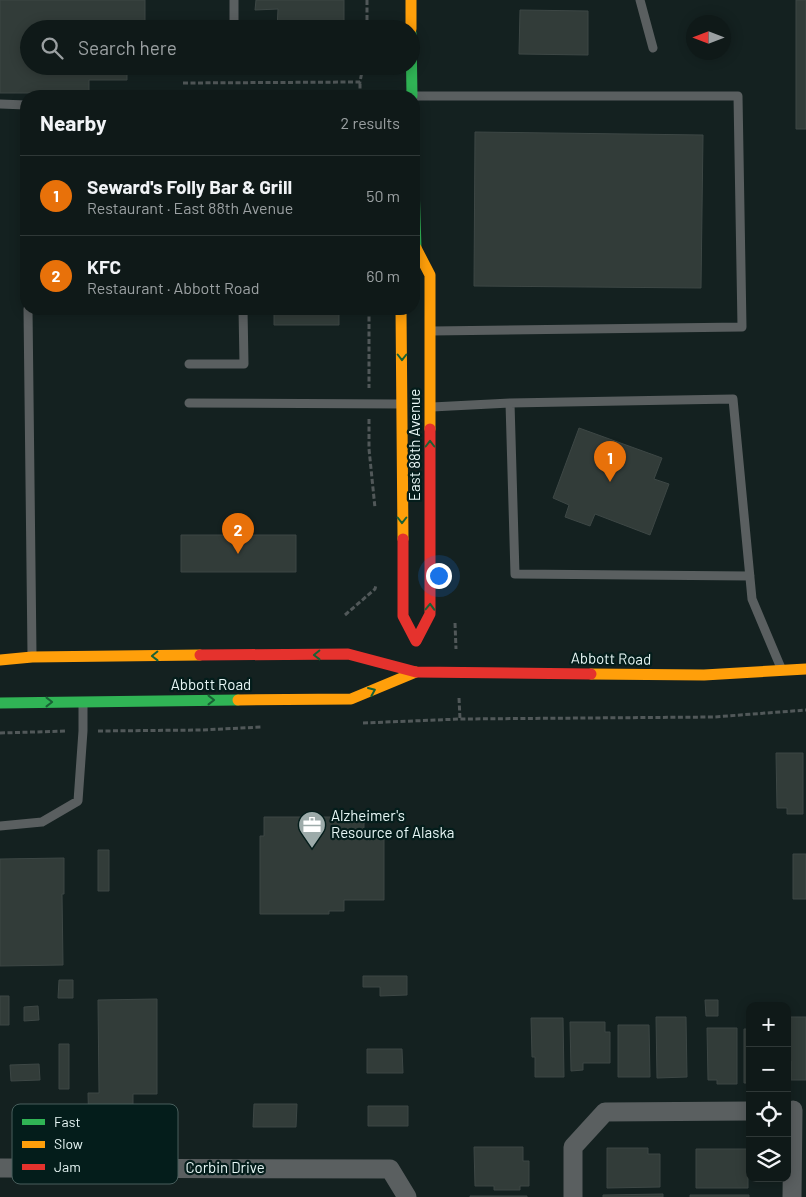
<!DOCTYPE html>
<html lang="en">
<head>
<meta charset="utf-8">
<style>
  :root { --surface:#0f1918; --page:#1d2625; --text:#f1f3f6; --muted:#9ba0a2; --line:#2f3837; --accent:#9dabaa }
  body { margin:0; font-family:Barlow,sans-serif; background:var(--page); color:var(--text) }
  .controls { position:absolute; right:15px; bottom:15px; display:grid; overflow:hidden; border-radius:10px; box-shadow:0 2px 12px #0003 }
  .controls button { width:45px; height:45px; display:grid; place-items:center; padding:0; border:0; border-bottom:1px solid var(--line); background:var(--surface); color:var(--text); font:25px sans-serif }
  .compass { position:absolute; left:686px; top:15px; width:45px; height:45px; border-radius:50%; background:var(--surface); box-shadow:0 2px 12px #0003; rotate:270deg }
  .you { position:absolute; left:438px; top:575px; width:18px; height:18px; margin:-12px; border:4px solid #fff; border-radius:50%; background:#1a73e8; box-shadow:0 0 0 8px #1a73e833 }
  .badge { display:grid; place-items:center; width:32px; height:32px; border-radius:50%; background:var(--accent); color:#fff; font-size:16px; font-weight:700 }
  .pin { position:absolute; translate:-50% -41px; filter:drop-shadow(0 1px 2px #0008) }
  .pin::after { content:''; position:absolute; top:26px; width:18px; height:15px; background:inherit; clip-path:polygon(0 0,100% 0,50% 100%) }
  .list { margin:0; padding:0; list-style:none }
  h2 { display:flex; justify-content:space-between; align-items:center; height:65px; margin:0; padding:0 20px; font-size:21px }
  h2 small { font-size:16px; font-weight:400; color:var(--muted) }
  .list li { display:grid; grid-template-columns:32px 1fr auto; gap:15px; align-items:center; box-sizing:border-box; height:80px; padding:0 20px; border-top:1px solid var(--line) }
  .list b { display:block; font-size:19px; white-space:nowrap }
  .list p { margin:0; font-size:16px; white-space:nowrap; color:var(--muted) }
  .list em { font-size:16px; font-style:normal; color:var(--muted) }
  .icon { flex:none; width:28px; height:28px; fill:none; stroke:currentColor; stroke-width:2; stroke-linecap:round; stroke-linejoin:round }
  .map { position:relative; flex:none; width:806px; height:1197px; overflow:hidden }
  .search { position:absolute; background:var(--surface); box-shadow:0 2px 12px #0003; left:20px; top:20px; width:400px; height:55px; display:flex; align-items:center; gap:12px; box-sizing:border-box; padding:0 18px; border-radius:28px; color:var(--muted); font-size:19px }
  .panel { position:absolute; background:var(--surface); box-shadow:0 2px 12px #0003; left:20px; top:90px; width:400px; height:225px; border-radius:20px }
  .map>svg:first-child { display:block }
  .building { fill:#323c39; stroke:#3d4745 }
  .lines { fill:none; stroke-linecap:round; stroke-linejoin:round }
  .path { stroke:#515859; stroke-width:3; stroke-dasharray:5 2.5; stroke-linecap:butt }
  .lane { stroke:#5a5f60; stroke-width:9 }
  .street { stroke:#5a5f60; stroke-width:19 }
  .fast { stroke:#30b455; stroke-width:11 }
  .slow { stroke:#ff9f0a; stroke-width:11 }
  .jam { stroke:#e5322d; stroke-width:11 }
  .oneway { stroke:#186135 }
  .labels { text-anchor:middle; stroke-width:4.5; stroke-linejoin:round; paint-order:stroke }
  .street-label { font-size:15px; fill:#e7f6f5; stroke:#041d1b }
  .poi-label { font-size:15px; fill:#e7f6f5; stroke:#041d1b; text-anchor:start }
  .key { fill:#041d1b; stroke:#485e5c; stroke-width:1 }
  .key-label { font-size:14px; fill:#e7f6f5 }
</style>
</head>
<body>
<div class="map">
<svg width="806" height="1197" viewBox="0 0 806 1197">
  <rect width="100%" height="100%" fill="#142120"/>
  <path class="building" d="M 0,0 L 145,0 L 145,29 L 29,29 L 29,66 L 127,66 L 127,80 L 89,80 L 89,93 L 0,93 Z
    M 256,0 L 344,0 L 344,29 L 277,29 L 278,9 L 255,10 Z
    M 796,0 L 806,0 L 806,129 L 796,129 Z
    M 520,10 L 588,11 L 588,55 L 519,54 Z
    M 475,132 L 703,135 L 701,288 L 474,286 Z
    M 274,309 L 339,309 L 339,325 L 274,325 Z
    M 579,428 L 662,458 L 654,479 L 669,484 L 650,535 L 595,514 L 590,526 L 565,517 L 569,505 L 553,498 Z
    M 181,535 L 296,535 L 296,572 L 181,572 Z
    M 776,753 L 803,753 L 803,814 L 787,814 L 787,808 L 777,808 Z
    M 264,817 L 364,817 L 364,833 L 384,833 L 384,900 L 344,900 L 344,911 L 329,911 L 329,914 L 260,914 L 260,836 L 264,836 Z
    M 98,850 L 109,850 L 109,891 L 98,891 Z
    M 793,854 L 806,854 L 806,899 L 793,899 Z
    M 64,858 L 64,894 L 62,894 L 63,965 L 0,966 L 0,859 Z
    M 363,976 L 407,976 L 407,995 L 380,996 L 380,987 L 363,987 Z
    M 59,980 L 73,980 L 73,998 L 58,998 Z
    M 0,996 L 9,996 L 9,1025 L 0,1025 Z
    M 157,999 L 157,1094 L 133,1094 L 133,1130 L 89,1131 L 88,1093 L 99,1093 L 98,1000 Z
    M 705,1000 L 718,1000 L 718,1016 L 706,1016 Z
    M 38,1006 L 39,1020 L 24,1021 L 24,1007 Z
    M 656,1017 L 686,1017 L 687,1077 L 657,1078 Z
    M 787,1017 L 806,1017 L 806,1080 L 791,1080 L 791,1061 L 787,1061 Z
    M 531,1018 L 563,1018 L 564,1077 L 535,1077 L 535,1057 L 532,1057 Z
    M 570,1022 L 605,1022 L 605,1032 L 610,1032 L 610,1063 L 583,1063 L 583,1070 L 571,1071 Z
    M 618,1025 L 649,1025 L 650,1077 L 618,1077 Z
    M 707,1028 L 737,1028 L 737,1084 L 717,1084 L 717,1080 L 708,1080 Z
    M 744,1029 L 750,1029 L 750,1083 L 744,1083 Z
    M 59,1044 L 69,1044 L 69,1089 L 59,1089 Z
    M 367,1049 L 402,1049 L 403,1073 L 367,1073 Z
    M 39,1064 L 40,1080 L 11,1081 L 10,1065 Z
    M 254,1104 L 297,1104 L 296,1127 L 253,1127 Z
    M 368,1106 L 408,1106 L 408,1126 L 368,1126 Z
    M 474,1147 L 523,1147 L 523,1161 L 529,1161 L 529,1186 L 520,1186 L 520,1190 L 494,1190 L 494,1186 L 475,1186 Z
    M 607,1148 L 648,1148 L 648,1154 L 660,1154 L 660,1187 L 607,1188 Z
    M 696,1149 L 748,1149 L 748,1188 L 696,1188 Z
    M 663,1194 L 663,1197 L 603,1197 L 603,1195 Z
    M 690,1195 L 749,1195 L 749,1197 L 690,1197 Z
    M 470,1196 L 527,1196 L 527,1197 L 470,1197 Z"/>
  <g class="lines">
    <path class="path" d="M 367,0 L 367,29
      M 183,83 L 360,82 L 363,66
      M 360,96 L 360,82
      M 369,309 L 369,388
      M 369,419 L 369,449 L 375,508
      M 345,615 L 375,589 L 376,585
      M 455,623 L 456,649
      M 459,698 L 460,719
      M 363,723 L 460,719 L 714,717 L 806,710
      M 98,731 L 201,730 L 262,727
      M 0,733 L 67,731"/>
    <path class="lane" d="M 640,0 L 653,48
      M 182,26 L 234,27 L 234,0
      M 413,96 L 738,96 L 742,327 L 432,331
      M 0,104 L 26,105
      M 25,105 L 26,187
      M 28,309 L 32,654
      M 189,364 L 244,364 L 243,309
      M 189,403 L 399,404
      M 510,403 L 515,574 L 750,576
      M 432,407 L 510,403 L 733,399 L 752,599 L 781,668
      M 0,826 L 42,822 L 78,801 L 83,731 L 83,704"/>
    <path class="street" d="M 0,1168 L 390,1169 L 407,1197
      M 573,1197 L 573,1147 L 605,1112 L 750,1111
      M 792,1197 L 793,1110"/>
    <path class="fast" d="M 411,33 L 412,96
      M 414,184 L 416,248 L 414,252
      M 0,703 L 238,700"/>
    <path class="slow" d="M 411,0 L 411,29
      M 416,248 L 430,275 L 430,429
      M 401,309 L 403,539
      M 0,660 L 32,657 L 200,655
      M 591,674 L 704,675 L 806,669
      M 238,700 L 351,699 L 416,672"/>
    <path class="jam" d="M 403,539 L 403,616 L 416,641 L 430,614 L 430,429
      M 200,655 L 348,654 L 416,672 L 591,674"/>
  </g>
  <defs><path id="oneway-chevron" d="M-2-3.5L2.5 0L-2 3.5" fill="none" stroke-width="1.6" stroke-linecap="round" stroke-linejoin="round" transform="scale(1.25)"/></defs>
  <g class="oneway">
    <use href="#oneway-chevron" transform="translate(402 357) rotate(90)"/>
    <use href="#oneway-chevron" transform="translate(430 444) rotate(-90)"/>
    <use href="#oneway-chevron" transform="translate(402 520) rotate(90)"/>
    <use href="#oneway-chevron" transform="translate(430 607) rotate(-88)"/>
    <use href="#oneway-chevron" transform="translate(317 655) rotate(179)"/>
    <use href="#oneway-chevron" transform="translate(155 656) rotate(179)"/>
    <use href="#oneway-chevron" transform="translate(372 691) rotate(-23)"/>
    <use href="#oneway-chevron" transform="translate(211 700)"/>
    <use href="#oneway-chevron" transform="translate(49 702)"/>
  </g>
  <defs>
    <symbol id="office-pin" viewBox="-11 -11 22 30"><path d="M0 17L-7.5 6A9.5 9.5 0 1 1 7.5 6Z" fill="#9dabaa" stroke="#041d1b"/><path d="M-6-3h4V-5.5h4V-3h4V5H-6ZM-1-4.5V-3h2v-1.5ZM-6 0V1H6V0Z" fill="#fff"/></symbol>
  </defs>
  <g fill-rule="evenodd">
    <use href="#office-pin" x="296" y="809" width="32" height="43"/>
  </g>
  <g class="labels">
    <g class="street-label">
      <text transform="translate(415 445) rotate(-90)" y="5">East 88th Avenue</text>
      <text transform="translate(611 659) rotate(1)" y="5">Abbott Road</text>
      <text x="211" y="690">Abbott Road</text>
      <text x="225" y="1173">Corbin Drive</text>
    </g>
    <g class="poi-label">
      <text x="331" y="821">Alzheimer's<tspan x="331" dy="17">Resource of Alaska</tspan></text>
    </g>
  </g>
  <rect x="12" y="1104" width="166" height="80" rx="8" class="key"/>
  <rect x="22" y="1119" width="23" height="6" fill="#30b455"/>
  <rect x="22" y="1141" width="23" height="7" fill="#ff9f0a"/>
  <rect x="22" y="1164" width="23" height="6" fill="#e5322d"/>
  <g class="key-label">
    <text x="54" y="1127">Fast</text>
    <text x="54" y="1149">Slow</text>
    <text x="54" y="1172">Jam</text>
  </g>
</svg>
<div class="controls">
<button>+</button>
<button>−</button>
<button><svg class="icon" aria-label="locate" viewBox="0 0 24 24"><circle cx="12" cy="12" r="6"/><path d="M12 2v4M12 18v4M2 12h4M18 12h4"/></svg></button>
<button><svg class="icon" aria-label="layers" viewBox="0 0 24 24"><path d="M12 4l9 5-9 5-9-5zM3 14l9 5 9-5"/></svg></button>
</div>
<svg class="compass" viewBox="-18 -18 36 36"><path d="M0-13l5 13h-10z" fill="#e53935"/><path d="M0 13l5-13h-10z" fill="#9ba0a2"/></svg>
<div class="you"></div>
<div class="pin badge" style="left:610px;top:482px;background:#e8710a">1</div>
<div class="pin badge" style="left:238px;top:554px;background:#e8710a">2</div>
<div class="search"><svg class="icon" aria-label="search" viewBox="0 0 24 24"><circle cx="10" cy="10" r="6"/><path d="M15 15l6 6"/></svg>Search here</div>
<section class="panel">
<h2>Nearby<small>2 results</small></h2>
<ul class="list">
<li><span class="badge" style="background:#e8710a">1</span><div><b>Seward's Folly Bar &amp; Grill</b><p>Restaurant · East 88th Avenue</p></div><em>50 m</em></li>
<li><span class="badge" style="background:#e8710a">2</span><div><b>KFC</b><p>Restaurant · Abbott Road</p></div><em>60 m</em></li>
</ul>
</section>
</div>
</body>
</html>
